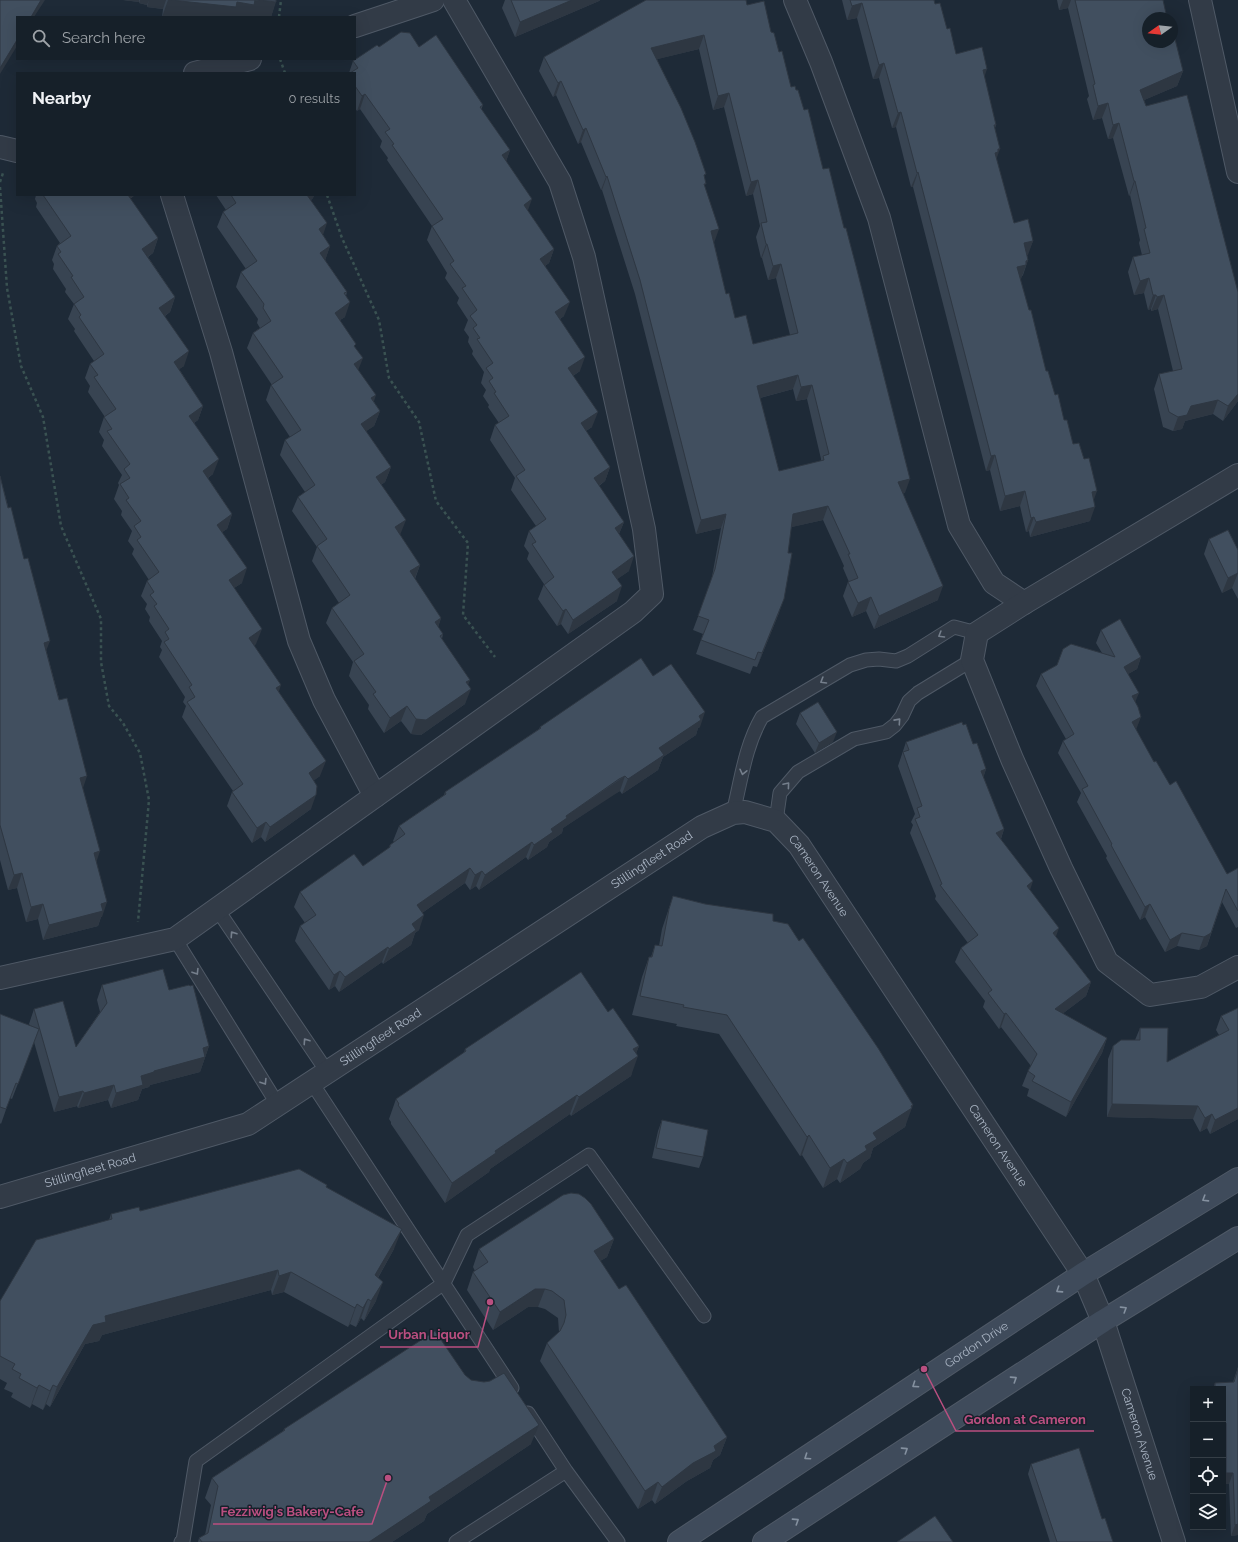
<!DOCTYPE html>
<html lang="en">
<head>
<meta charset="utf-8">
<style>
  :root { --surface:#162029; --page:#1f2831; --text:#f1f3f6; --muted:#9ea3a8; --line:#353e46 }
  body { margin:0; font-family:Raleway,sans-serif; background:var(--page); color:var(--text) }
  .controls { position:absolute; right:12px; bottom:12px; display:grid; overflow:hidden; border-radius:0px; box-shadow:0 4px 16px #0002 }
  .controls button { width:36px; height:36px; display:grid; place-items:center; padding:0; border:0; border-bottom:1px solid var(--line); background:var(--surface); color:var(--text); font:20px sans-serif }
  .compass { position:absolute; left:1142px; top:12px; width:36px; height:36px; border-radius:50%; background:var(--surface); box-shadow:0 4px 16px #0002; rotate:255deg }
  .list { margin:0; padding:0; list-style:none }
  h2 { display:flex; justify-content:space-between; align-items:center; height:52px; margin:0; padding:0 16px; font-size:17px }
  h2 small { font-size:13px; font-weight:400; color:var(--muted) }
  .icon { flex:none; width:22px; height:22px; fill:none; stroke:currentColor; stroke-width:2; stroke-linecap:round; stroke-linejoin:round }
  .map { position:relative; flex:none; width:1238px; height:1542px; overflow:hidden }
  .search { position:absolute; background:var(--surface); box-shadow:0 4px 16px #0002; left:16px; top:16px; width:340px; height:44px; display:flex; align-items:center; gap:10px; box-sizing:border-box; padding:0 14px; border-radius:0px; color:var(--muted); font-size:15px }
  .panel { position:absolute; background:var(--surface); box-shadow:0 4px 16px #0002; left:16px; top:72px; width:340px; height:124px; border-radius:0px }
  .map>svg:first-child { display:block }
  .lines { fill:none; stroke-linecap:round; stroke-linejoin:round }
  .service-casing { stroke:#4f5966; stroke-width:15 }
  .minor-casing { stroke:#4f5966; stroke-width:24 }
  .secondary-casing { stroke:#4f5966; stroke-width:24 }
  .path { stroke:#3a5252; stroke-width:2.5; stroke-dasharray:3 3; stroke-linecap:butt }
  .service { stroke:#323b47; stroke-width:13 }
  .minor { stroke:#323b47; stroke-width:22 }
  .secondary { stroke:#3f4b5b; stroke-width:22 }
  .wall { fill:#384452; fill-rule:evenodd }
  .shaded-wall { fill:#2e3742 }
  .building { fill:#414f5f; stroke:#2e3742; fill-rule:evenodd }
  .oneway { stroke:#757f8c }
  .oneway2 { stroke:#8591a0 }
  .labels { text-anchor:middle; stroke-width:3; stroke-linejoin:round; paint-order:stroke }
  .street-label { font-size:12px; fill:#abb6c5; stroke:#17212b }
  .leader { fill:none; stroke:#ba4f80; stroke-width:1.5 }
  .callout-dot { fill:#ba4f80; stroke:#17212b; stroke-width:1.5 }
  .callout-label { font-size:13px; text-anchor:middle; font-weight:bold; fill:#ba4f80; stroke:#17212b; stroke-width:3; stroke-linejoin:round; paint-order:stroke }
</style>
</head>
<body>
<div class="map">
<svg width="1238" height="1542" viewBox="0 0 1238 1542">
  <rect width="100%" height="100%" fill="#1e2a37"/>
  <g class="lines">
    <defs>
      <path id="service" d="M 733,813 C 741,781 745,746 762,717 L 850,665 L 866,660 L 879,659 L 896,661 L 908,656 L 954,627 L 977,633
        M 776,821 L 780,793 L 798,772 L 854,739 L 886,732 L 895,725 L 902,716 L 909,701 L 918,693 L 972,660
        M 217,909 L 328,1073
        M 175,939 L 278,1105
        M 312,1083 L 512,1388
        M 528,1413 L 566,1471 L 618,1542
        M 181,1542 L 183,1541 L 196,1461 L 444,1283 L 467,1235 L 589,1155 L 704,1316
        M 456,1542 L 566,1471"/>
      <g id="minor">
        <path d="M 795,0 L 821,62 L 879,218 L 959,525 L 994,583 L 1024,603"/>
        <path d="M 1200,0 L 1238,172"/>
        <path d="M 355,26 L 433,0"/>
        <path d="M 195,73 L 250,59"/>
        <path d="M 0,147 L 17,151"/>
        <path d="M 172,195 L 221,352 L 299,641 L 324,700 L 375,796"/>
        <path d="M 1238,475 L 1024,603 L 977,633 L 972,660 L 1012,759 L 1061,868 L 1107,962 L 1150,995 L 1201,987 L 1238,967"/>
        <path d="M 0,978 L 175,939 L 633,612 L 652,594 L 644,529 L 584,257 L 560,182 L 454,0"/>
        <path id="s1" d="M 0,1197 L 248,1124 L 702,827 L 733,813 L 745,812 L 776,821 L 799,845 L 1083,1274 L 1103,1321 L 1174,1542"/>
      </g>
      <g id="secondary">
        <path id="s2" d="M 679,1542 L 1083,1274 L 1238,1179"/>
        <path d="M 764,1542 L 1103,1321 L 1238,1238"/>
      </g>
    </defs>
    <use href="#service" class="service-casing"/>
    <use href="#minor" class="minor-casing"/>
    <use href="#secondary" class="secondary-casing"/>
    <path class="path" d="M 279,17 L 281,0
      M 280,59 L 285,73
      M 0,182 L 3,173
      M 0,187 L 7,288 L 21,366 L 43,417 L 61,526 L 101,619 L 101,662 L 109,706 L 123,723 L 140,753 L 149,800 L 138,922
      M 327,195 L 342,238 L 379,320 L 389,378 L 419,422 L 436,501 L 468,543 L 463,615 L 495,657"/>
    <use href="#service" class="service"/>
    <use href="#minor" class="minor"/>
    <use href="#secondary" class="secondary"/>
  </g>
  <path class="wall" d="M 123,0 L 276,0 L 271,17 L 162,17 L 163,9 L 147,7 L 147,5 L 139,3 L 139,2 Z
    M 505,0 L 600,0 L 599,1 L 515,37 L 502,8 Z
    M 842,0 L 934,0 L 935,4 L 947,29 L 956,54 L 984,77 L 996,125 L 995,128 L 996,159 L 1014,223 L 1033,241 L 1027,255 L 1028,260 L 1023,275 L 1020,279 L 1046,371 L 1094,500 L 1090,521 L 1030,537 L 1029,531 L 1026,532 L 1020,506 L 1000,511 L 990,470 L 986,471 L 913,187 L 911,187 L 896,127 L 892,128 L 879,78 L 873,79 L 857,18 L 847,20 Z
    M 1057,0 L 1163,0 L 1148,18 L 1183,71 L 1177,86 L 1144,100 L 1146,106 L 1238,292 L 1238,401 L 1223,421 L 1213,414 L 1185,421 L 1182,429 L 1173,431 L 1163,427 L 1154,389 L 1159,374 L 1173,371 L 1158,309 L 1151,311 L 1151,309 L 1148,310 L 1144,293 L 1134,295 L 1128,272 L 1133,257 L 1142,255 L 1139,243 L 1140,240 L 1130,195 L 1129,196 L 1113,138 L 1108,139 L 1102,118 L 1093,120 L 1087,99 L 1089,96 L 1068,8 L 1059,10 Z
    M 747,5 L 771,32 L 791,87 L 905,493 L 903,493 L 938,600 L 874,629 L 866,611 L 852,617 L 843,596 L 848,582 L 849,582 L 843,568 L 844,566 L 823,520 L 791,527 L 779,613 L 757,667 L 753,666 L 750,674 L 696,654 L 703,634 L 693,630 L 711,582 L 721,528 L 696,534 L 635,294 L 602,190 L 601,190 L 581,142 L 578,144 L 556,95 L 553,97 L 539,71 L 544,57 ZM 699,49 L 713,110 L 724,107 L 746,196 L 753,194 L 760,226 L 756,237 L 761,258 L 762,258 L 768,280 L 776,278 L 790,335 L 753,344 L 735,318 L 726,294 L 714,243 L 705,187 L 704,178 L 657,59 ZM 793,389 L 796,401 L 807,399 L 821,459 L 821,461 L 779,471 L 760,398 Z
    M 379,47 L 419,47 L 483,105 L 481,110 L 510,150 L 506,161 L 528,211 L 554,249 L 549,263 L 545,266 L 564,316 L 560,319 L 580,371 L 573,376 L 592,427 L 586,431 L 610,467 L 605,481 L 599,486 L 624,522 L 619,534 L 629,571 L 617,579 L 617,601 L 568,634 L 561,624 L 557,626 L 538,599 L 544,584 L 527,559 L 529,553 L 524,546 L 529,531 L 536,526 L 511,490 L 515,478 L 490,440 L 495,425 L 499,423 L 488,407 L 489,405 L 483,396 L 486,390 L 481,383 L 484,372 L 472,354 L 473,351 L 468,342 L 469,337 L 464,330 L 468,320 L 457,303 L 459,298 L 445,278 L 447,273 L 427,240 L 432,226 L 387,160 L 388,158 L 380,147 L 382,141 L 360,109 L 357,111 L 355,108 L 355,73 L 349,73 L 353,61 Z
    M 36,195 L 135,195 L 130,199 L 158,238 L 153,253 L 148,257 L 175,297 L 170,312 L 165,316 L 184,366 L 179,369 L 203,406 L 198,420 L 194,423 L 213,474 L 208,478 L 232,514 L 227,529 L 222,532 L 242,583 L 234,588 L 256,644 L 254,645 L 279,692 L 320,776 L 314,780 L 311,809 L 265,842 L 261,837 L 252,843 L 227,806 L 232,792 L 233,791 L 182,717 L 186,706 L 183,702 L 185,697 L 159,657 L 162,650 L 160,647 L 162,641 L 149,621 L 150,617 L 145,609 L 147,604 L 141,596 L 147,581 L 149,580 L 132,554 L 134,549 L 128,541 L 132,531 L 121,515 L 122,511 L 114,499 L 119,485 L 118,483 L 122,475 L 102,446 L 104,440 L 99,432 L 104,417 L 105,417 L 88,392 L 90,386 L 85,378 L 90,364 L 94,361 L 74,331 L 75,329 L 68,319 L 74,304 L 65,292 L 66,289 L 53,269 L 54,264 L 52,260 L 57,246 L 60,243 L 36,207 L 37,203 L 35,199 Z
    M 216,195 L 314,195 L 313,198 L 311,200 L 323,235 L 330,246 L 325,260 L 347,292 L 346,296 L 345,317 L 340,320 L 355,347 L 358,370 L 374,402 L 380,411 L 374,426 L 366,431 L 391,467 L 385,482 L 381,485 L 400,535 L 420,565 L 415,579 L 441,618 L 438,627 L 443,634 L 442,639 L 468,685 L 465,704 L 421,735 L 411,734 L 401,721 L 384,733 L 368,709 L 369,705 L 349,676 L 353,662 L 326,623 L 332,608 L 339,603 L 312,561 L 317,547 L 292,511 L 298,497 L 305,492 L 280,455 L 285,440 L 290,437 L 266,400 L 271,385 L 272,385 L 247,348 L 253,333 L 260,328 L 257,323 L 258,319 L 236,287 L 241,272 L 246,269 L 217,227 L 223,212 L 226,210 Z
    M 0,476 L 83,789 L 96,861 L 102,917 L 101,917 L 98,926 L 43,940 L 38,919 L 26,922 L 17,888 L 8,890 L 0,860 Z
    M 1209,539 L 1238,550 L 1238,599 L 1232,588 L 1222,593 L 1204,554 Z
    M 1101,630 L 1141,657 L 1137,669 L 1128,674 L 1135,702 L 1136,730 L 1154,762 L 1170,785 L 1227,874 L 1238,868 L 1238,927 L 1236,928 L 1222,902 L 1207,946 L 1199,950 L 1177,946 L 1165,952 L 1145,917 L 1140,920 L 1106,858 L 1107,856 L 1077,802 L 1081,793 L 1058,753 L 1063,741 L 1066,739 L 1036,686 L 1041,674 L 1057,665 L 1102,653 L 1096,643 Z
    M 653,676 L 700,727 L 698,728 L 696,735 L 663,757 L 658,770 L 622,794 L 620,791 L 614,794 L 563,828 L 562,833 L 549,842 L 547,847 L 528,860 L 526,857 L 479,890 L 476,886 L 470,890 L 465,883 L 422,913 L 419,930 L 415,933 L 411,945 L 383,964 L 382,962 L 339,992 L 335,986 L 329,990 L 295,941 L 300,926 L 305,923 L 294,907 L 300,892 L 363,866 L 389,848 L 390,845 L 394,842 L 393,841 L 399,826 L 444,795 L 445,792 L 539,729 L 540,727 Z
    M 800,713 L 833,742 L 815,753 L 796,724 Z
    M 906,742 L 973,744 L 986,769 L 983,778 L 1004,829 L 1001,839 L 1056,937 L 1091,982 L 1086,996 L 1062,1014 L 1107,1038 L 1102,1053 L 1066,1117 L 1027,1096 L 1029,1089 L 1022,1086 L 1028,1071 L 1031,1066 L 1001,1027 L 999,1029 L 983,1007 L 985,1001 L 955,962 L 961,948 L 968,943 L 935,899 L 936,896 L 910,833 L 913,825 L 911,822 L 915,814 L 898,766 Z
    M 673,896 L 773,921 L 906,1124 L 905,1127 L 873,1148 L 870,1158 L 863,1163 L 860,1169 L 840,1183 L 837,1179 L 823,1188 L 802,1155 L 800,1156 L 719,1034 L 676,1026 L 677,1024 L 632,1015 L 642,977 L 649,957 L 651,957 L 655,945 L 659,946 L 662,929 Z
    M 102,985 L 169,990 L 209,1046 L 200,1072 L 150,1085 L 149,1087 L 142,1089 L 138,1100 L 111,1108 L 108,1100 L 78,1108 L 77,1106 L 54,1112 L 34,1042 L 12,1099 L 10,1098 L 1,1124 L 0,1123 L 0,1014 L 30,1026 L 29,1024 L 34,1009 L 76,1047 L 100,1012 L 97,1000 Z
    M 1238,1008 L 1238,1119 L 1210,1134 L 1207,1128 L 1200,1132 L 1193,1119 L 1107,1117 L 1108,1059 L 1113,1046 L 1135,1040 L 1140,1028 L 1167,1062 L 1219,1035 L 1216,1030 L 1221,1016 Z
    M 608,1012 L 639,1046 L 636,1053 L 631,1076 L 571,1116 L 570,1114 L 490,1169 L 489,1172 L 445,1203 L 391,1124 L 391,1122 L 389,1119 L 396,1099 L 464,1053 L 465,1049 Z
    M 662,1120 L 703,1157 L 699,1168 L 652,1158 L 658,1131 Z
    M 326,1187 L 394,1249 L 378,1278 L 376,1301 L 364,1321 L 361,1318 L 356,1327 L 350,1324 L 348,1327 L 284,1292 L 272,1295 L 271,1290 L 102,1335 L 99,1341 L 85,1344 L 50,1407 L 46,1404 L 43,1410 L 32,1404 L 30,1408 L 11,1397 L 13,1393 L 4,1389 L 7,1383 L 0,1379 L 0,1301 L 109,1220 L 111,1214 Z
    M 614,1239 L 607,1257 L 600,1261 L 619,1289 L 727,1437 L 720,1455 L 713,1460 L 710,1468 L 687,1481 L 655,1504 L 652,1500 L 638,1509 L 540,1361 L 547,1343 L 559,1332 L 558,1318 L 545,1309 L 538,1307 L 528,1307 L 493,1330 L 467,1290 L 473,1272 L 475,1271 L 473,1267 L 479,1249 Z
    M 1238,1367 L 1238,1535 L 1231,1536 L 1229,1484 L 1223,1484 L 1223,1389 L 1213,1389 L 1215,1383 L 1233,1382 Z
    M 465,1375 L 531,1444 L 427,1514 L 424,1521 L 392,1542 L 198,1542 L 199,1538 L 205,1535 L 211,1505 L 205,1498 L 212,1478 L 283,1431 L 284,1429 Z
    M 1031,1464 L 1102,1519 L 1113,1542 L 1050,1542 L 1028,1474 Z"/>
  <path class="shaded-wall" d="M 41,0 L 45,0 L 34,17 L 31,17 Z
    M 123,0 L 139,0 L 139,2 Z
    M 140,0 L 149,0 L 147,5 L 139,3 Z
    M 149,0 L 166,0 L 163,9 L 147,7 Z
    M 168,0 L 237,2 L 259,0 L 276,2 L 271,17 L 162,17 Z
    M 572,0 L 600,0 L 599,1 L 515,37 L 520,22 Z
    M 1063,0 L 1071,0 L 1068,8 L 1059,10 Z
    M 862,3 L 857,18 L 847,20 L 852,6 Z
    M 704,35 L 699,49 L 646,62 L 651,48 Z
    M 17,40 L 17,46 L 0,74 L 0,68 Z
    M 884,63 L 879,78 L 873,79 L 879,65 Z
    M 987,69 L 982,84 L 983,70 Z
    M 1183,71 L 1177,86 L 1135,104 L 1140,90 Z
    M 561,81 L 556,95 L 553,97 L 558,83 Z
    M 729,93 L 724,107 L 713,110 L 718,96 Z
    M 365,94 L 360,109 L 357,111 L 362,96 Z
    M 1108,103 L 1102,118 L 1093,120 L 1098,106 Z
    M 901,112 L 896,127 L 892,128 L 898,113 Z
    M 1119,123 L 1113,138 L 1108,139 L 1113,125 Z
    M 586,128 L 581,142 L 578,144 L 583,130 Z
    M 998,149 L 1000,149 L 995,163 L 995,153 Z
    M 510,150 L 505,165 L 502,155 Z
    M 918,172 L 913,187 L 911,187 L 917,173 Z
    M 607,176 L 602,190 L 601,190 L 606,177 Z
    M 758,180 L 753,194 L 746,196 L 751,182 Z
    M 1134,181 L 1135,181 L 1130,195 L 1129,196 Z
    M 124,195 L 135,195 L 120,206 Z
    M 304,195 L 314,195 L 313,198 L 300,207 Z
    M 532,199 L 527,213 L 524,205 Z
    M 327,223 L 322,238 L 319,229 Z
    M 719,229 L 714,243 L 711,231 Z
    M 158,238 L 153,253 L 137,264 L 142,249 Z
    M 1033,241 L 1028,255 L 1019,257 L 1024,243 Z
    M 766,244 L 767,244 L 762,258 L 761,258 Z
    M 330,246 L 325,261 L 320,253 Z
    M 554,249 L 549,263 L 535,273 L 540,259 Z
    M 1028,260 L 1021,279 L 1012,282 L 1017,267 L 1026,261 Z
    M 781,264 L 776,278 L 768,280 L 773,266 Z
    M 1149,278 L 1144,293 L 1134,295 L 1140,281 Z
    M 1153,295 L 1156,295 L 1151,309 L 1148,310 Z
    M 1164,295 L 1158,309 L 1151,311 L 1157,297 Z
    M 175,297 L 170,312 L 154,323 L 159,308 Z
    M 350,302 L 345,317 L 329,327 L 335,313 Z
    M 570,302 L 564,316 L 550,326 L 555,312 Z
    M 189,351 L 184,366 L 168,377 L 174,362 Z
    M 585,357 L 580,371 L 562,383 L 568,368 Z
    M 363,358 L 357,373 L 354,364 Z
    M 798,375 L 793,389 L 752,400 L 757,386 Z
    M 812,385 L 807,399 L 796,401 L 801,387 Z
    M 1238,394 L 1238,401 L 1223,421 L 1228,406 Z
    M 376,395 L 371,410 L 371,398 Z
    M 1218,400 L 1213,414 L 1185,421 L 1182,429 L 1173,431 L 1178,417 L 1191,406 Z
    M 203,406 L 198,420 L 184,430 L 189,416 Z
    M 380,411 L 374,426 L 355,439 L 361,424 Z
    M 598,412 L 592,427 L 575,438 L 581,423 Z
    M 995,455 L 990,470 L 986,471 L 991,456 Z
    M 219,459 L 213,474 L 197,485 L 203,471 Z
    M 391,467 L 385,482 L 371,492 L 376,477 Z
    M 610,467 L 605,481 L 588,493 L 594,478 Z
    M 910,479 L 905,493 L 893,496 L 898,482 Z
    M 1025,491 L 1020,506 L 1000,511 L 1005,496 Z
    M 1097,491 L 1092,505 L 1092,492 Z
    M 828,506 L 823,520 L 788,528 L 793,514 Z
    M 1095,507 L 1090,521 L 1030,537 L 1036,522 Z
    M 232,514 L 227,529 L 212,539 L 217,525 Z
    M 726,514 L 721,528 L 696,534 L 701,520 Z
    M 1034,517 L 1029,531 L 1026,532 L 1031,518 Z
    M 406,520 L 400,535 L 395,527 Z
    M 624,522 L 618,536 L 615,528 Z
    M 634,556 L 629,571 L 606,587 L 612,572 Z
    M 420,565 L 414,580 L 410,571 Z
    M 247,568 L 242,583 L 223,595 L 229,580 Z
    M 1238,573 L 1232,588 L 1222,593 L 1228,578 Z
    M 622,586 L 617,601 L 568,634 L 573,620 Z
    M 943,586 L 938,600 L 874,629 L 879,616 Z
    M 871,597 L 866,611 L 852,617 L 858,603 Z
    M 784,599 L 779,613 L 757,667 L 762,653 Z
    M 566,609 L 561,624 L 557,626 L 563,611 Z
    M 441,618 L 436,633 L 435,622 Z
    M 262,629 L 256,644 L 244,652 L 249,638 Z
    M 50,641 L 44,656 L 44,643 Z
    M 1141,657 L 1137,669 L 1119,679 L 1124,667 Z
    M 470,680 L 465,693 L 471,689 L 465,704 L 421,735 L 411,734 L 416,719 Z
    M 281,685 L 276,700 L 276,688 Z
    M 1139,693 L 1134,705 L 1132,696 Z
    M 407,706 L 401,721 L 384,733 L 390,718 Z
    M 705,712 L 700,727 L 698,728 L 696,735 L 663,757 L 658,770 L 622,794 L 628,779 L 659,748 L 699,716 Z
    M 1141,717 L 1136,730 L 1132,722 Z
    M 837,732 L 833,742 L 815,753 L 819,743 Z
    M 326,761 L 320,776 L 304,788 L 309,773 Z
    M 986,769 L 981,784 L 981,771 Z
    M 87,776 L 82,791 L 80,778 Z
    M 625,776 L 620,791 L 563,828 L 562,833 L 549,842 L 547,847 L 528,860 L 534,845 L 566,816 Z
    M 316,795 L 311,809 L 265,842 L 270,827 Z
    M 266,822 L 261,837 L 252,843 L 257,828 Z
    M 1004,829 L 999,844 L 996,833 Z
    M 532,842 L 526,857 L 479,890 L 485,875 Z
    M 100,851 L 95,866 L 94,853 Z
    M 470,868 L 465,883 L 412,920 L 417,905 Z
    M 482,871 L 476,886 L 470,890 L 475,875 Z
    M 22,873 L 17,888 L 8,890 L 14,875 Z
    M 1033,881 L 1028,896 L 1027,886 Z
    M 107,902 L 102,917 L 101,917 L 98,926 L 43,940 L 49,925 L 101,904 Z
    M 43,904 L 38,919 L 26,922 L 31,907 Z
    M 1150,904 L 1145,917 L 1140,920 L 1145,907 Z
    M 424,915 L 419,930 L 415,933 L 411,945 L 383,964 L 389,949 L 412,924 Z
    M 1059,928 L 1054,942 L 1053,933 Z
    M 1182,933 L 1177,946 L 1165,952 L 1170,940 Z
    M 1211,933 L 1207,946 L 1199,950 L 1204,937 Z
    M 388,947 L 382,962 L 339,992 L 345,977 Z
    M 340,971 L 335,986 L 329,990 L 334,975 Z
    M 1091,982 L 1086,996 L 1049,1024 L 1055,1009 Z
    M 1006,1013 L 1001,1027 L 999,1029 L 1004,1014 Z
    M 1107,1038 L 1102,1053 L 1066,1117 L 1071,1102 Z
    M 209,1046 L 200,1072 L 150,1085 L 149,1087 L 142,1089 L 138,1100 L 111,1108 L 116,1093 L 141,1076 L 154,1071 L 203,1048 Z
    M 639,1046 L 634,1059 L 638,1056 L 631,1076 L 571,1116 L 579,1097 L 633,1049 Z
    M 114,1085 L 108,1100 L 78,1108 L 84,1093 Z
    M 83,1091 L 77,1106 L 54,1112 L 59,1097 Z
    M 577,1095 L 570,1114 L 490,1169 L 489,1172 L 445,1203 L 452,1183 L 495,1151 Z
    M 1112,1104 L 1198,1106 L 1193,1119 L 1107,1117 Z
    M 913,1105 L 905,1127 L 873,1148 L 870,1158 L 863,1163 L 860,1169 L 840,1183 L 847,1163 L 865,1146 L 873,1133 Z
    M 1238,1108 L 1238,1119 L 1210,1134 L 1215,1120 Z
    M 1212,1114 L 1207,1128 L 1200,1132 L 1205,1118 Z
    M 809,1135 L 802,1155 L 800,1156 L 807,1137 Z
    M 844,1159 L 837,1179 L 823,1188 L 830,1168 Z
    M 402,1229 L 394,1249 L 368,1295 L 375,1275 Z
    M 614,1239 L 607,1257 L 587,1269 L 594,1251 Z
    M 278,1270 L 271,1290 L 102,1335 L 99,1341 L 85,1344 L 50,1407 L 57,1387 L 93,1325 L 105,1316 Z
    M 291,1272 L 284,1292 L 272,1295 L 279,1276 Z
    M 383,1282 L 376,1301 L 364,1321 L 371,1301 Z
    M 535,1289 L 545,1289 L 538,1307 L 528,1307 L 493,1330 L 500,1312 Z
    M 368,1299 L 361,1318 L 356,1327 L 363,1308 Z
    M 357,1304 L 350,1324 L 348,1327 L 355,1308 Z
    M 39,1385 L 32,1404 L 30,1408 L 37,1388 Z
    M 53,1385 L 46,1404 L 43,1410 L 50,1391 Z
    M 1223,1423 L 1226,1423 L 1223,1431 Z
    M 539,1425 L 531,1444 L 427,1514 L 424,1521 L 392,1542 L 369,1542 L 429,1497 Z
    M 727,1437 L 720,1455 L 713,1460 L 710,1468 L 687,1481 L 655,1504 L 662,1487 L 714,1446 Z
    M 1226,1473 L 1233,1473 L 1229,1484 L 1223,1484 L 1223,1482 Z
    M 658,1482 L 652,1500 L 638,1509 L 645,1491 Z
    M 1238,1524 L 1238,1535 L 1231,1536 L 1235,1525 Z"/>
  <path class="building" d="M 0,0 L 41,0 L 31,17 L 17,17 L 17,40 L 0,68 Z
    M 171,0 L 255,0 L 254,5 L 237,2 L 236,7 Z
    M 259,0 L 276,0 L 276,2 Z
    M 511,0 L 572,0 L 520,22 Z
    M 646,0 L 746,0 L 747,5 L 764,1 L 771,32 L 774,33 L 779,52 L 782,51 L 791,87 L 795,86 L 796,90 L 798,90 L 804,110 L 808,109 L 823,169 L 829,168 L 844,228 L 846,228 L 856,266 L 910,479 L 898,482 L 943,586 L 879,616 L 871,597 L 858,603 L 848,582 L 858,578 L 848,554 L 850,554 L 828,506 L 793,514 L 788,553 L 792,553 L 784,599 L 762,653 L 758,652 L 755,660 L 701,640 L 709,620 L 698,616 L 715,569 L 726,514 L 701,520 L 640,280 L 607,176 L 606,177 L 586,128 L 583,130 L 561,81 L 558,83 L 544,57 ZM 704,35 L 718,96 L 729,93 L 751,182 L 758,180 L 767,222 L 761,223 L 766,244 L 767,244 L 773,266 L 781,264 L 798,333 L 753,344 L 746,315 L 735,318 L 729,293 L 726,294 L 711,231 L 719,229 L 704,184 L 706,184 L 704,175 L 706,174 L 695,142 L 681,108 L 651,48 ZM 798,375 L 801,387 L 812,385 L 829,454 L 823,456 L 824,460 L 779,471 L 757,386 Z
    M 850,0 L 934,0 L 935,4 L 940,3 L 947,29 L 950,28 L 956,54 L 982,47 L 987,69 L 983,70 L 996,125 L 994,125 L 1000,149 L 998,149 L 998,152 L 995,153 L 1014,223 L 1028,219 L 1033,241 L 1024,243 L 1028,260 L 1026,261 L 1026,265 L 1017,267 L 1029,310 L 1031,310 L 1046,371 L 1048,371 L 1055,395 L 1058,394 L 1064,420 L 1067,420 L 1073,444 L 1079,443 L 1084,459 L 1089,458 L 1097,491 L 1092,492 L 1095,507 L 1036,522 L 1034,517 L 1031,518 L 1025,491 L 1005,496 L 995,455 L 991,456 L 918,172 L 917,173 L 901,112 L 898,113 L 884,63 L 879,65 L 862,3 L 852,6 Z
    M 1075,0 L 1163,0 L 1167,18 L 1148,18 L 1148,42 L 1172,42 L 1172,27 L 1183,71 L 1140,90 L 1146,106 L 1187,95 L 1238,292 L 1238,394 L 1228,406 L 1218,400 L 1191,406 L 1187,415 L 1178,417 L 1169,412 L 1159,374 L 1182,369 L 1164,295 L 1157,297 L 1156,295 L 1153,295 L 1149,278 L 1140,281 L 1133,257 L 1150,253 L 1144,229 L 1146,228 L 1135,181 L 1134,181 L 1119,123 L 1113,125 L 1108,103 L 1098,106 L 1093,85 L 1095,84 Z
    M 401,32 L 410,33 L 419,47 L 436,35 L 483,105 L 480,107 L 510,150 L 502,155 L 532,199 L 524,205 L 554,249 L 540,259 L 570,302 L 555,312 L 585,357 L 568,368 L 598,412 L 581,423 L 610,467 L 594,478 L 624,522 L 615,528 L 634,556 L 612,572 L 622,586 L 573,620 L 566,609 L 563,611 L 544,585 L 554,577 L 532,544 L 536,542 L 529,531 L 546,519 L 516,476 L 525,470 L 495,425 L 509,416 L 494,393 L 496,392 L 489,381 L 493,378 L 486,368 L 493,363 L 477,339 L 480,338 L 473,328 L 477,325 L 470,316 L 477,310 L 462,288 L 466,286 L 450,264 L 454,261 L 432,226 L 443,219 L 392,145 L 394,144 L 385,132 L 390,129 L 365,94 L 362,96 L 355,86 L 355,73 L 350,73 L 358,68 L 353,61 L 377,45 L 379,47 Z
    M 43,195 L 128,195 L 158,238 L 142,249 L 175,297 L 159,308 L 189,351 L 174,362 L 203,406 L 189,416 L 219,459 L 203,471 L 232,514 L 217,525 L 247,568 L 229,580 L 262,629 L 249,638 L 281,685 L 276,688 L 326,761 L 309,773 L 317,786 L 316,795 L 270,827 L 266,822 L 257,828 L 232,792 L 243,784 L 187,702 L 195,697 L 189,687 L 192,685 L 164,642 L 169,639 L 165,632 L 169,629 L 154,606 L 157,604 L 150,595 L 154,592 L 147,581 L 159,572 L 137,540 L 141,537 L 134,526 L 141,521 L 126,500 L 129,498 L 120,484 L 130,478 L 124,469 L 130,464 L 107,431 L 112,429 L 104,417 L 116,409 L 94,377 L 98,375 L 90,364 L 104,354 L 79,317 L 81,315 L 74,304 L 84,297 L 71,277 L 73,276 L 58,254 L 61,252 L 57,246 L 71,236 Z
    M 231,195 L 307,195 L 327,223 L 319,229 L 330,246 L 320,253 L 347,292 L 344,293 L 350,302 L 335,313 L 356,344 L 354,346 L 363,358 L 354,364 L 376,395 L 371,398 L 380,411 L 361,424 L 391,467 L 376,477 L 406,520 L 395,527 L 420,565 L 410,571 L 441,618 L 435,622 L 443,634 L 440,636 L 470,680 L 466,682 L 471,689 L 426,720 L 416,719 L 407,706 L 390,718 L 373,694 L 376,692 L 354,661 L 364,654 L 332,608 L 350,595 L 317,546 L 327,539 L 298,497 L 315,485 L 285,440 L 301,430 L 271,385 L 283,377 L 253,333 L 271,321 L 263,308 L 264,304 L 241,272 L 257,261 L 223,212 L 236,203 Z
    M 0,476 L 8,508 L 11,507 L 24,559 L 28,558 L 50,641 L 44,643 L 59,700 L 67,698 L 87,776 L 80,778 L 100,851 L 94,853 L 107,902 L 101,904 L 103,911 L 49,925 L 43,904 L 31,907 L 22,873 L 14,875 L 0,825 Z
    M 1228,530 L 1238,550 L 1238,573 L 1228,578 L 1209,539 Z
    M 1120,619 L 1141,657 L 1124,667 L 1139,693 L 1132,696 L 1138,707 L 1141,717 L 1132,722 L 1154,762 L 1156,761 L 1170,785 L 1176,781 L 1227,874 L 1238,868 L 1238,911 L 1226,889 L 1211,933 L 1204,937 L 1182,933 L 1170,940 L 1150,904 L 1145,907 L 1111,845 L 1112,844 L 1082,789 L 1088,786 L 1063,741 L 1074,734 L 1041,674 L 1057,665 L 1063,649 L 1071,644 L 1115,657 L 1101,630 Z
    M 641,658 L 653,676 L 671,664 L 705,712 L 699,716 L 701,720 L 659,748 L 664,755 L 628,779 L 625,776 L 619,779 L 566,816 L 567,818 L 551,829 L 553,832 L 534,845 L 532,842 L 485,875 L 482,871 L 475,875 L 470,868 L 417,905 L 424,915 L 412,924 L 416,930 L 389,949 L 388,947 L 345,977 L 340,971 L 334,975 L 300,926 L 316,915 L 300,892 L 354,854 L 363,866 L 390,847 L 390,845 L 405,834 L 399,826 L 446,794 L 445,792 L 541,728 L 540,727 Z
    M 818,702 L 837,732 L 819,743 L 800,713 Z
    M 962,722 L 963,725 L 966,724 L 973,744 L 977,743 L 986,769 L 981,771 L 1004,829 L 996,833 L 1033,881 L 1027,886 L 1059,928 L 1053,933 L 1091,982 L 1055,1009 L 1107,1038 L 1071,1102 L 1032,1081 L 1035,1076 L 1028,1071 L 1037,1054 L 1006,1013 L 1004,1014 L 988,993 L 992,990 L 961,948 L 978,935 L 940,885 L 942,884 L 915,819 L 920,817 L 917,808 L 922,806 L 903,752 L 909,750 L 906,742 Z
    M 673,896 L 705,904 L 773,914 L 773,921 L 788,924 L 799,941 L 803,938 L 878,1048 L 913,1105 L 911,1106 L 912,1108 L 873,1133 L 877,1139 L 865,1146 L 867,1150 L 847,1163 L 844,1159 L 830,1168 L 809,1135 L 807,1137 L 727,1015 L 683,1007 L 684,1005 L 640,996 L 649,957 L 652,957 L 655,945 L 662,946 L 669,909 Z
    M 163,969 L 169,990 L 189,985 L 190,986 L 193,985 L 209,1046 L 203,1048 L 205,1057 L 154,1071 L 154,1072 L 141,1076 L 143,1085 L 116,1093 L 114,1085 L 84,1093 L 83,1091 L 59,1097 L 34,1009 L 63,1001 L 76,1047 L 107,1003 L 102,985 Z
    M 581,972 L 608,1012 L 613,1008 L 633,1037 L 639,1046 L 633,1049 L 638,1056 L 579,1097 L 577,1095 L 495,1151 L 496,1153 L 452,1183 L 398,1105 L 399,1104 L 396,1099 L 466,1051 L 465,1049 Z
    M 1238,1008 L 1238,1108 L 1215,1120 L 1212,1114 L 1205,1118 L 1198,1106 L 1112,1104 L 1113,1046 L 1121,1040 L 1140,1040 L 1140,1028 L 1168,1028 L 1167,1062 L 1229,1030 L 1221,1016 Z
    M 0,1014 L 39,1029 L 18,1084 L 16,1083 L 6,1109 L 0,1107 Z
    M 662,1120 L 708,1130 L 703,1157 L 656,1148 Z
    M 299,1169 L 327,1185 L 326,1187 L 402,1229 L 375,1275 L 383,1282 L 371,1301 L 368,1299 L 363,1308 L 357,1304 L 355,1308 L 291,1272 L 279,1276 L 278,1270 L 105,1316 L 106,1322 L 93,1325 L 57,1387 L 53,1385 L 50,1391 L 39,1385 L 37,1388 L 19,1378 L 21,1374 L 12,1369 L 15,1364 L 0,1356 L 0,1301 L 36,1240 L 112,1219 L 111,1214 L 139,1207 L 140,1211 Z
    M 571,1193 L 579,1194 L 585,1198 L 591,1204 L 614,1239 L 594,1251 L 619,1289 L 626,1285 L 727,1437 L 714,1446 L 716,1451 L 693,1463 L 662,1487 L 658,1482 L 645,1491 L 547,1343 L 560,1331 L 564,1323 L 566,1315 L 564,1300 L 552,1291 L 545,1289 L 535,1289 L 500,1312 L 473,1272 L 488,1262 L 479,1249 L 563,1195 Z
    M 435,1331 L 465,1375 L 471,1380 L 484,1382 L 490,1381 L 504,1373 L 539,1425 L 429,1497 L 431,1501 L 369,1542 L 202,1542 L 199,1538 L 208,1533 L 218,1486 L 212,1478 L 285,1430 L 284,1429 Z
    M 1238,1369 L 1238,1524 L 1235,1525 L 1233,1473 L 1226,1473 L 1226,1423 L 1223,1423 L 1223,1389 L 1215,1389 L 1215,1383 L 1234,1382 Z
    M 1079,1448 L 1102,1519 L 1105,1518 L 1113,1542 L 1057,1542 L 1031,1464 Z
    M 935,1516 L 953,1542 L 897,1542 Z"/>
  <defs><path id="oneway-chevron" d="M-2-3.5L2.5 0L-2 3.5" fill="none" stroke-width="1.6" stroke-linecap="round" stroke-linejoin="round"/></defs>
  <g class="oneway">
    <use href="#oneway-chevron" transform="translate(941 635) rotate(149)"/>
    <use href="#oneway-chevron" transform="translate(823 681) rotate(149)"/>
    <use href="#oneway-chevron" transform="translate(898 721) rotate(-48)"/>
    <use href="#oneway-chevron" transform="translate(743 772) rotate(103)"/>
    <use href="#oneway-chevron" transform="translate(787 785) rotate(-50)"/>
    <use href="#oneway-chevron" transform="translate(233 934) rotate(-124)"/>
    <use href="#oneway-chevron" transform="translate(196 972) rotate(58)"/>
    <use href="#oneway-chevron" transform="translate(306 1041) rotate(-124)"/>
    <use href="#oneway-chevron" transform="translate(264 1082) rotate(58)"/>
  </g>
  <g class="oneway2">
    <use href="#oneway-chevron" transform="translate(1205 1199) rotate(148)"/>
    <use href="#oneway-chevron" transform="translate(1059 1290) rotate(147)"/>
    <use href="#oneway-chevron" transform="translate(1124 1309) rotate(-32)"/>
    <use href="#oneway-chevron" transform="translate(1014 1379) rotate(-33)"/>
    <use href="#oneway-chevron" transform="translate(915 1385) rotate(146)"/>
    <use href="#oneway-chevron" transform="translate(905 1450) rotate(-33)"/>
    <use href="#oneway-chevron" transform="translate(807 1457) rotate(146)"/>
    <use href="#oneway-chevron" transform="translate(796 1521) rotate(-33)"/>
  </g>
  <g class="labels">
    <g class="street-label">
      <text dy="4" stroke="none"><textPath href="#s1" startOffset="741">Stillingfleet Road</textPath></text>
      <text dy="4" stroke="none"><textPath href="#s1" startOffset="949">Cameron Avenue</textPath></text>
      <text dy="4" stroke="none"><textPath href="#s1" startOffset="417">Stillingfleet Road</textPath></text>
      <text dy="4" stroke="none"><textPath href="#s1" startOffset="1273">Cameron Avenue</textPath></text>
      <text dy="4" stroke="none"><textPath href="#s1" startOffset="94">Stillingfleet Road</textPath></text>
      <text dy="4" stroke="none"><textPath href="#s2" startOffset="357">Gordon Drive</textPath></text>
      <text dy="4" stroke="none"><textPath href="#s1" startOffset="1597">Cameron Avenue</textPath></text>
    </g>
  </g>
  <path class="leader" d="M490 1302L478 1347H380M924 1369L956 1431H1094M388 1478L372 1524H213"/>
  <g class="callout-dot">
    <circle cx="490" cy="1302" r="4"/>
    <circle cx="924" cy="1369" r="4"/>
    <circle cx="388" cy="1478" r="4"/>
  </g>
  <g class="callout-label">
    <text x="429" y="1339">Urban Liquor</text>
    <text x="1025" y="1424">Gordon at Cameron</text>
    <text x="292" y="1516">Fezziwig's Bakery-Cafe</text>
  </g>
</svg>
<div class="controls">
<button>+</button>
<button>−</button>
<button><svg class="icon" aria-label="locate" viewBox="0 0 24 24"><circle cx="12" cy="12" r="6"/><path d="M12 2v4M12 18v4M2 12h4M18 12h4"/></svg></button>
<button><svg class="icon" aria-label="layers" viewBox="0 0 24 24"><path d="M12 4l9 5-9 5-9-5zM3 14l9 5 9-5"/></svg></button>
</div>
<svg class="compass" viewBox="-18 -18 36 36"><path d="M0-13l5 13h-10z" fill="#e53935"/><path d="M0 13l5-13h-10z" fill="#9ea3a8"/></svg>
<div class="search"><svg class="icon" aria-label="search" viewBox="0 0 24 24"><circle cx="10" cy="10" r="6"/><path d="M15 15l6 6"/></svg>Search here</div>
<section class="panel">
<h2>Nearby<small>0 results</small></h2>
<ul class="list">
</ul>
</section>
</div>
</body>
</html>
